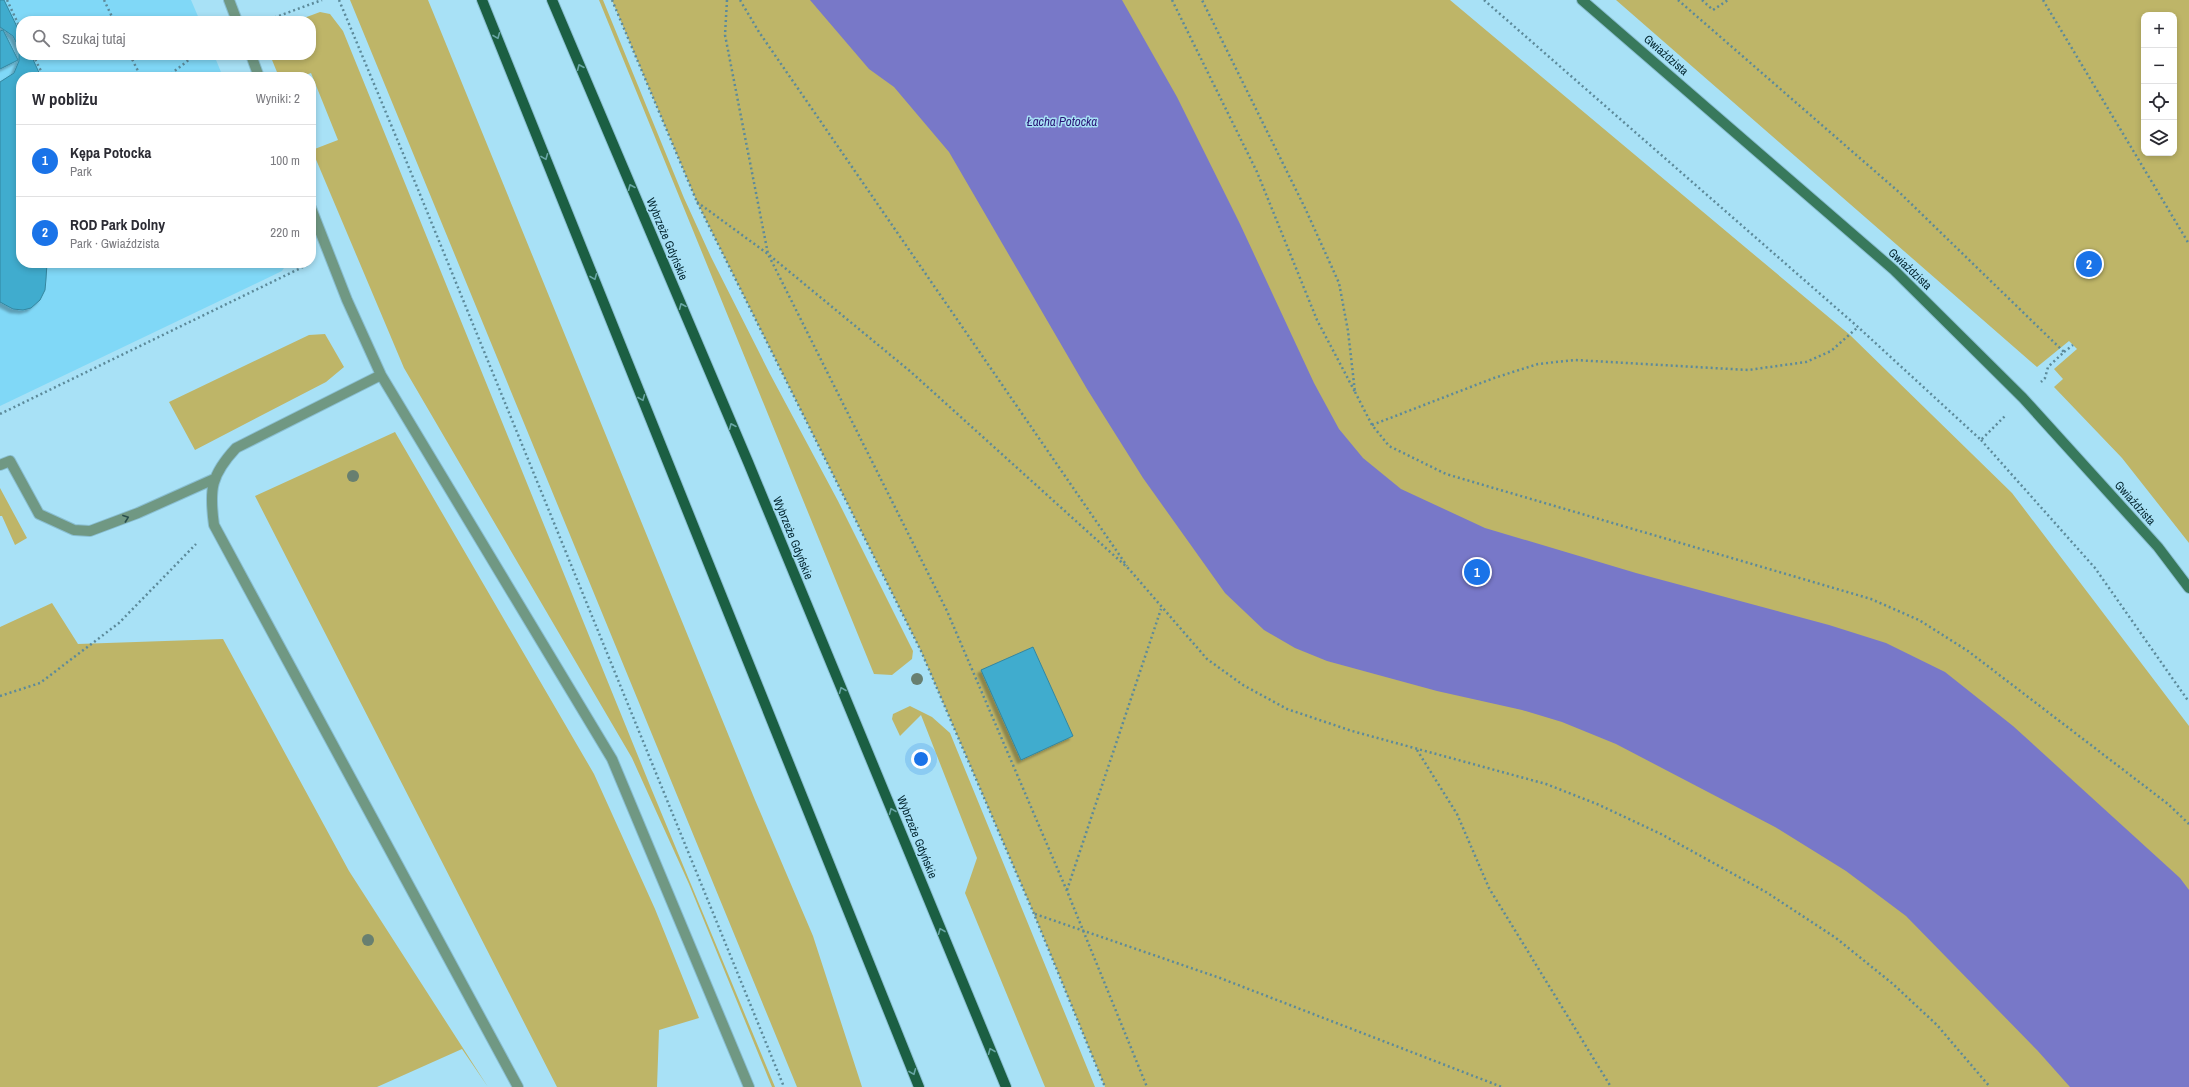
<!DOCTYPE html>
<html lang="pl">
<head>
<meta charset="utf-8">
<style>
  :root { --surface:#fff; --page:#f2f2f3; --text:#2b2b33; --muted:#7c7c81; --line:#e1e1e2; --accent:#1a73e8 }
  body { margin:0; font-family:"Archivo Narrow",sans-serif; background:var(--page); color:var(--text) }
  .controls { position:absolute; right:12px; top:12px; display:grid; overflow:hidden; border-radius:8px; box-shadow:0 2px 6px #0003 }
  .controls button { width:36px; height:36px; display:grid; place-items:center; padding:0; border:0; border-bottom:1px solid var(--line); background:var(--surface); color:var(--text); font:20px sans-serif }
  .you { position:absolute; left:921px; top:759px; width:14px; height:14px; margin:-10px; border:3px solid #fff; border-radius:50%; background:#1a73e8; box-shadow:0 0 0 6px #1a73e833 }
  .badge { display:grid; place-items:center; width:26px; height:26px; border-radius:50%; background:var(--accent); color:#fff; font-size:13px; font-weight:700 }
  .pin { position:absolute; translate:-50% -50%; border:2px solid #fff; box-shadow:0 1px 4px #0006 }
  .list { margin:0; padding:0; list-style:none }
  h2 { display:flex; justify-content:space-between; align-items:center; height:52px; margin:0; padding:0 16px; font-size:17px }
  h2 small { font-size:13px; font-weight:400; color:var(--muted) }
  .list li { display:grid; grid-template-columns:26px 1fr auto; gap:12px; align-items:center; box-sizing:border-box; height:72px; padding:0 16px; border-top:1px solid var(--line) }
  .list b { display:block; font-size:15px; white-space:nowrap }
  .list p { margin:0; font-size:13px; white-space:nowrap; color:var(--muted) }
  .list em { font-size:13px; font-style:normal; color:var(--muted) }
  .icon { flex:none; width:22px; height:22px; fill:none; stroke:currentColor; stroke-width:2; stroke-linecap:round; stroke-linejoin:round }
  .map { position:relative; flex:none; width:2189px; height:1087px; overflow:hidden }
  .search { position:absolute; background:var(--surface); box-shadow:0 2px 6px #0003; left:16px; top:16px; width:300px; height:44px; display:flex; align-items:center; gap:10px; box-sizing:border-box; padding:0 14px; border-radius:16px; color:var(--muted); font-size:15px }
  .panel { position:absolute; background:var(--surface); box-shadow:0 2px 6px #0003; left:16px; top:72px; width:300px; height:196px; border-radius:16px }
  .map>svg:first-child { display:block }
  .built { fill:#80d8f7 }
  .green { fill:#beb568; fill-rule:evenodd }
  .water { fill:#7878c8 }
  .building { fill:#3facce; stroke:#34869f; filter:url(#shadow) }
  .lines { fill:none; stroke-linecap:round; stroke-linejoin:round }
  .lane-casing { stroke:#8abfd2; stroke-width:12 }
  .secondary-casing { stroke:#8abfd2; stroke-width:12 }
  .primary-casing { stroke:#8abfd2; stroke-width:12 }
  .path { stroke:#5c8a9a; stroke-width:2.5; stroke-dasharray:2 3; stroke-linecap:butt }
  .lane { stroke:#709883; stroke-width:10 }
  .secondary { stroke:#38795c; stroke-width:10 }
  .primary { stroke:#1b5f43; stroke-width:10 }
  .tree { fill:#687f70 }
  .oneway { stroke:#69a6a5 }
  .oneway2 { stroke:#294e4d }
  .labels { text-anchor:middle; stroke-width:3; stroke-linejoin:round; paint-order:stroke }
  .street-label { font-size:12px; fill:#032630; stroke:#a8e1f6 }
  .water-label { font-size:13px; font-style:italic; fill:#2a1575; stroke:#a8e1f6 }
</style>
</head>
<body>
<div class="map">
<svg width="2189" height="1087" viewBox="0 0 2189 1087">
  <defs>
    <filter id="shadow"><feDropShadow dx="-3.5" dy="3.5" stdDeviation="1" flood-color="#0004"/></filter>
  </defs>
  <rect width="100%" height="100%" fill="#a8e1f6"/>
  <path class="built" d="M 0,0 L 191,0 L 200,21 L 21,21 L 21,55 L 214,55 L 223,77 L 21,77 L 21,263 L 287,263 L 282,271 L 0,406 Z"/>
  <path class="green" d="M 350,0 L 428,0 L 755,800 L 813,936 L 862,1087 L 797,1087 Z
    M 599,0 L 603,0 L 684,198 L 711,257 L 770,374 L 838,501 L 913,651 L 912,659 L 892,675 L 874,674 Z
    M 612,0 L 1450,0 L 1850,335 L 2012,493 L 2189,726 L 2189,1087 L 1105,1087 L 1034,914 L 921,651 L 697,202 Z
    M 1616,0 L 2189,0 L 2189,543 L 2122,458 L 2054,387 L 2063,379 L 2054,369 L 2077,349 L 2069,341 L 2037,367 ZM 2144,15 L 2174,15 L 2174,153 L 2144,153 Z
    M 320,12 L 330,14 L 343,31 L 651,788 L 775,1087 L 772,1087 L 689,884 L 632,758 L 404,368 L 312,150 L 338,140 L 311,73 L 300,77 L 279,77 L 270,55 L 311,55 L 311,21 L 296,21 Z
    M 325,334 L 344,367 L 326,382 L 195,450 L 169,402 L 309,335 Z
    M 395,432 L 594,774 L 655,909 L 699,1018 L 659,1030 L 657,1087 L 557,1087 L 255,496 Z
    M 0,488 L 27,538 L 15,545 L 2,516 L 0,516 Z
    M 52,603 L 78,644 L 223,639 L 349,871 L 488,1087 L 462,1049 L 377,1087 L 0,1087 L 0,627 Z
    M 910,706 L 932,717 L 950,733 L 1095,1087 L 1045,1087 L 965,893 L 977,858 L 921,715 L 900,736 L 892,719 L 893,714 Z"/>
  <path class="water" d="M 810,0 L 1122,0 L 1177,97 L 1240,224 L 1314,383 L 1339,429 L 1363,458 L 1401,489 L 1485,528 L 1636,573 L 1829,625 L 1886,643 L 1945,672 L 2013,726 L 2180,878 L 2189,890 L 2189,1087 L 2070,1087 L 2037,1050 L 1906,916 L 1846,871 L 1775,827 L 1616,744 L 1562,722 L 1522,710 L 1437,691 L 1327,661 L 1295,648 L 1264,630 L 1225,593 L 1143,478 L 1087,389 L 949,152 L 894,87 L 869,69 Z"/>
  <path class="building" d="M 0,0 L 4,0 L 21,35 L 21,55 L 31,55 L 41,77 L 21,77 L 21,263 L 47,263 L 46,279 L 45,290 L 40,300 L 31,308 L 23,310 L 13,309 L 0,302 L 0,82 L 14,73 L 19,61 L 19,48 L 13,36 L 0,27 Z
    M 3,30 L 18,60 L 0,69 L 0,31 Z
    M 1033,647 L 1073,736 L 1021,760 L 981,670 Z"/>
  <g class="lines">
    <defs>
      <path id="lane" d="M 229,0 L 237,21
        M 251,55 L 259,77
        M 311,208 L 347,300 L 381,375 L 612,759 L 749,1087
        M 381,375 L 236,448 C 211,475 209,489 214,525 L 518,1087
        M 0,465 L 10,461 L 39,514 L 74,530 L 90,531 L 138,513 L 214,479"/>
      <path id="secondary" d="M 1582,0 L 1894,270 L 2023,398 L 2158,547 L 2189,588"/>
      <path id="primary" d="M 482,0 L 919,1087
        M 552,0 L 748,462 L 1006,1087"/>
    </defs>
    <use href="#lane" class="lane-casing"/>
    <use href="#secondary" class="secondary-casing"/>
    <use href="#primary" class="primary-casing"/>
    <path class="path" d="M 7,0 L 21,30
      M 104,0 L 114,21
      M 339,0 L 417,187 L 784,1087
      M 612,0 L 697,202 L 921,651 L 1034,914 L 1105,1087
      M 727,0 L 725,35 L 768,254 L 947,611 L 1067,891 L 1147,1087
      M 740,0 L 759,32 L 1127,566
      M 1172,0 L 1257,172 L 1317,320 L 1355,392 L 1348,331 L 1339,283 L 1305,208 L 1202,0
      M 1484,0 L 1858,327 L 1981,440 L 2006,415
      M 1678,0 L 1900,193 L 2064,352 L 2048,367 L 2045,378 L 2041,382
      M 1702,0 L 1713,10 L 1728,0
      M 2043,0 L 2189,244
      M 265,21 L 322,0
      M 33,55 L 44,77
      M 130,55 L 141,77
      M 167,77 L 195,55
      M 697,202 L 768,254 L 911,372 L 1129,569 L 1207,659 L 1243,685 L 1287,709 L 1352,731 L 1546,784 L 1597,804 L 1661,834 L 1766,892 L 1836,938 L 1893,984 L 1937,1025 L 1990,1087
      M 2064,352 L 2073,345
      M 1355,392 L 1372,425 L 1389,446 L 1446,474 L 1871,599 L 1919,620 L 1968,651 L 2168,804 L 2189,824
      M 0,414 L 307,265
      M 1372,425 L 1494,378 L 1538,364 L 1575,360 L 1748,370 L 1806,362 L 1831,351 L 1858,327
      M 1981,440 L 2095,568 L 2189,702
      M 0,696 L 40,683 L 119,623 L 196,544
      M 1417,750 L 1457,814 L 1489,888 L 1611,1087
      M 1067,890 L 1161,609
      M 1035,914 L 1220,978 L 1502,1087"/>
    <use href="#lane" class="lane"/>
    <use href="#secondary" class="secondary"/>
    <use href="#primary" class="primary"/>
  </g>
  <g class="tree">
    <circle cx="353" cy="476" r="6"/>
    <circle cx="917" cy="679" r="6"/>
    <circle cx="368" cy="940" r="6"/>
  </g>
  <defs><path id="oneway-chevron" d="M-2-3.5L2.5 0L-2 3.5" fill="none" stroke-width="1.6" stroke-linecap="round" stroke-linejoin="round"/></defs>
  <g class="oneway">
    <use href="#oneway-chevron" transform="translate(497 36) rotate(68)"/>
    <use href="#oneway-chevron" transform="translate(580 67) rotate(-113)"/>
    <use href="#oneway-chevron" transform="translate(545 157) rotate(68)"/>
    <use href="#oneway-chevron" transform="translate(631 187) rotate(-113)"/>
    <use href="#oneway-chevron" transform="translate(594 277) rotate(68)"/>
    <use href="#oneway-chevron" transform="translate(682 306) rotate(-113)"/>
    <use href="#oneway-chevron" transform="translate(642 398) rotate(68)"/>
    <use href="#oneway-chevron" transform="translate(732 426) rotate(-113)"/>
    <use href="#oneway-chevron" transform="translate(842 690) rotate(-112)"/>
    <use href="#oneway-chevron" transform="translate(892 811) rotate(-112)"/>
    <use href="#oneway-chevron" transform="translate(941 931) rotate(-112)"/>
    <use href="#oneway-chevron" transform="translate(991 1051) rotate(-112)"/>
    <use href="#oneway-chevron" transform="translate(913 1072) rotate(68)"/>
  </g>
  <use class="oneway2" href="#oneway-chevron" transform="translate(126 518) rotate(-20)"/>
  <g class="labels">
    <g class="street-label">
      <text transform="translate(1666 55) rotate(41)" y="4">Gwiaździsta</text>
      <text transform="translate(667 239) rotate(67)" y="4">Wybrzeże Gdyńskie</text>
      <text transform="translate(1910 269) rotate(43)" y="4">Gwiaździsta</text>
      <text transform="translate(2135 503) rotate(48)" y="4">Gwiaździsta</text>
      <text transform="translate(793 538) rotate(68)" y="4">Wybrzeże Gdyńskie</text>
      <text transform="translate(917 837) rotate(68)" y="4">Wybrzeże Gdyńskie</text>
    </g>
    <g class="water-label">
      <text x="1062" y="126">Łacha Potocka</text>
    </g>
  </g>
</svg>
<div class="controls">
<button>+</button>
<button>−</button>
<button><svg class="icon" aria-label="locate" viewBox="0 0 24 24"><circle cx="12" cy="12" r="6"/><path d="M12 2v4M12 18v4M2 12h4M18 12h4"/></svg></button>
<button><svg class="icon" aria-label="layers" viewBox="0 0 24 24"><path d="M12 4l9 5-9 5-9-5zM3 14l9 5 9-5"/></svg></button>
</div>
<div class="you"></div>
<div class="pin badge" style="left:1477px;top:572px">1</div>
<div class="pin badge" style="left:2089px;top:264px">2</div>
<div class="search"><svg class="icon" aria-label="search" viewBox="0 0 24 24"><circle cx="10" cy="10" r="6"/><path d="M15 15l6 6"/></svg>Szukaj tutaj</div>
<section class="panel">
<h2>W pobliżu<small>Wyniki: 2</small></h2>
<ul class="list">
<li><span class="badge">1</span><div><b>Kępa Potocka</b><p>Park</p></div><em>100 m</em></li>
<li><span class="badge">2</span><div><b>ROD Park Dolny</b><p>Park · Gwiaździsta</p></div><em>220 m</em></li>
</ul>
</section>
</div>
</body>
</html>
